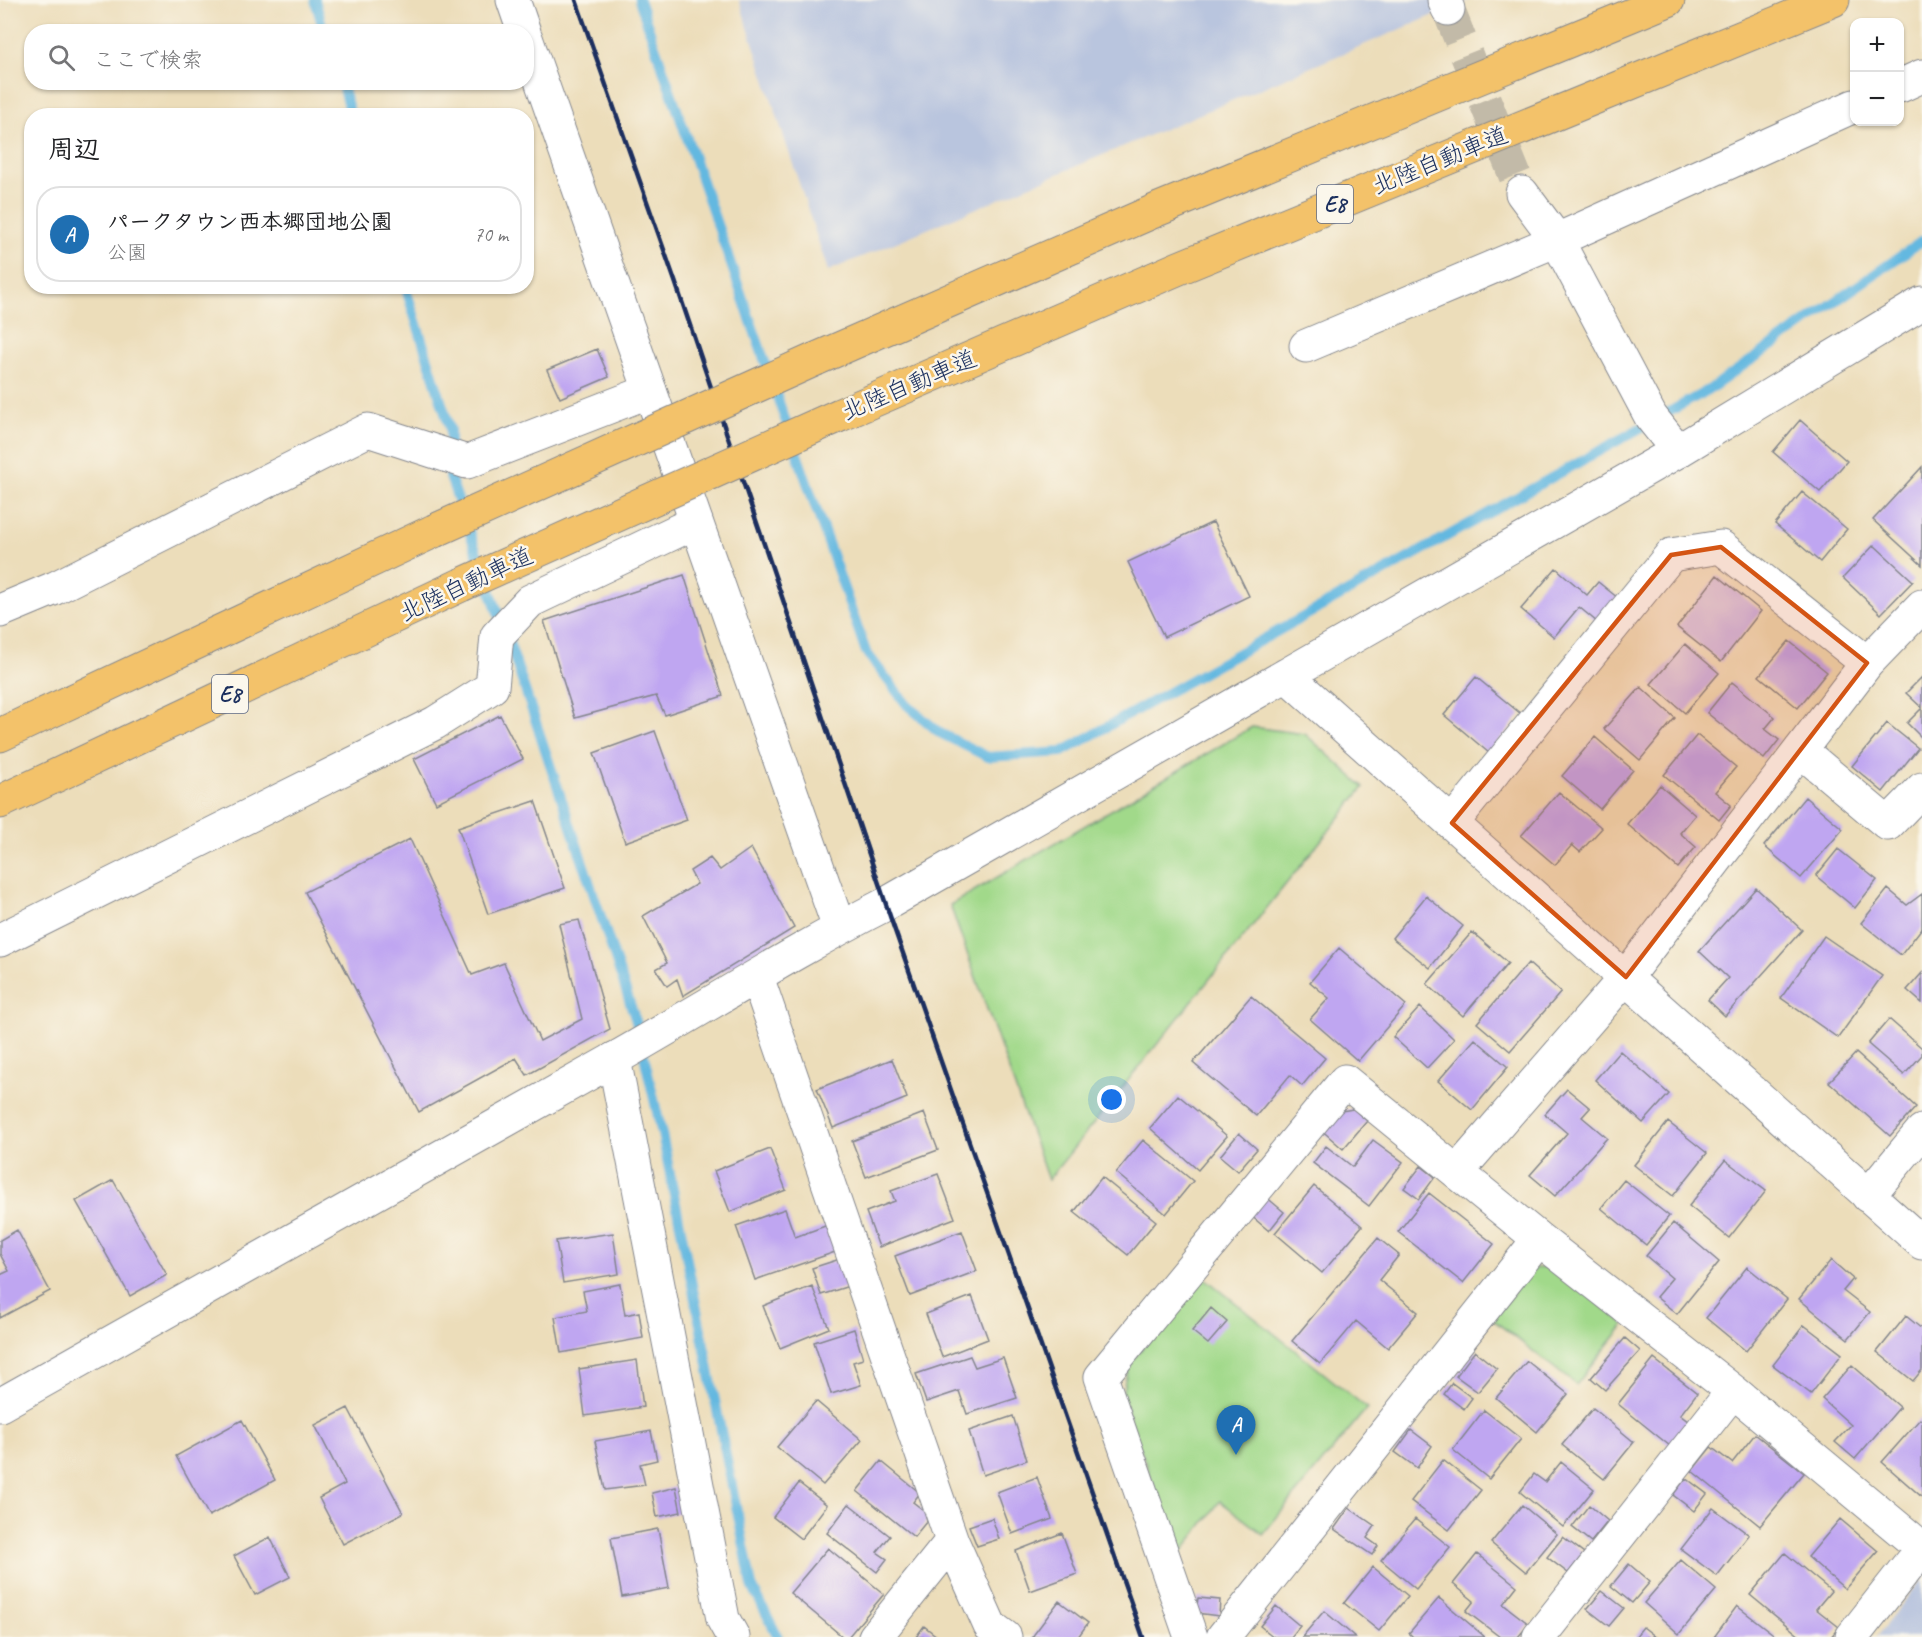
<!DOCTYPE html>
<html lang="ja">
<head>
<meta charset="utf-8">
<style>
  :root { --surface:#fff; --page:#f2f2f2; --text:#202124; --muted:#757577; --line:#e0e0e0; --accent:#1f6fb2 }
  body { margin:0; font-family:Caveat,"Klee One",sans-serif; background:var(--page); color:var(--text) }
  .controls { position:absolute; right:18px; top:18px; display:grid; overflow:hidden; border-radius:12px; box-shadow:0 2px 4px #0004 }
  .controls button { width:54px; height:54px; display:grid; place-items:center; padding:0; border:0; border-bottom:2px solid var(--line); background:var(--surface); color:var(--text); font:30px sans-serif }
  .you { position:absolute; left:1112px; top:1100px; width:21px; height:21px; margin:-15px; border:4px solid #fff; border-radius:50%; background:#1a73e8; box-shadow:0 0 0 9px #1a73e833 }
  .badge { display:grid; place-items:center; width:39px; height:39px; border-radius:50%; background:var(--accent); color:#fff; font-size:20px; font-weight:700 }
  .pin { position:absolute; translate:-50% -50px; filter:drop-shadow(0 2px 3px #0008) }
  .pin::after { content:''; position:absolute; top:32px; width:21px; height:18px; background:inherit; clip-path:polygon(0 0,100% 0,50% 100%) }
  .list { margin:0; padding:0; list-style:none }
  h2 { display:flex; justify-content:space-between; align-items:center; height:78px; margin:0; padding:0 24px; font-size:26px }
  h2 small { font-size:20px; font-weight:400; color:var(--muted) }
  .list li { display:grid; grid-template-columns:39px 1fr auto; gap:18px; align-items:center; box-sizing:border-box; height:96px; margin:0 12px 12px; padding:0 12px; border:2px solid var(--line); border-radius:24px }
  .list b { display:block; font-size:22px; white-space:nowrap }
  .list p { margin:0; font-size:20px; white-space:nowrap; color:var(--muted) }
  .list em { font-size:20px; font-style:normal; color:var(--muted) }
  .icon { flex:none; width:33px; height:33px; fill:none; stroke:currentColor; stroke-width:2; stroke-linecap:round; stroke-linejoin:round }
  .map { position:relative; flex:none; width:1922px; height:1637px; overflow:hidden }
  .search { position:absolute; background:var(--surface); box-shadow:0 2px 4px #0004; left:24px; top:24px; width:510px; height:66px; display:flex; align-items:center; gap:15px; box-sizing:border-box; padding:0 21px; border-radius:24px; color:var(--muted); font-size:22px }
  .panel { position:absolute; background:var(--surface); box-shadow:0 2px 4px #0004; left:24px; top:108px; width:510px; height:186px; border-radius:24px }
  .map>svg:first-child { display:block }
  .industrial { fill:#b9c5de }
  .green { fill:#a1d98a; stroke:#5e8474; stroke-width:1.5 }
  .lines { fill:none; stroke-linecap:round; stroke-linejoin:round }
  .stream { stroke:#63b8e0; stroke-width:10 }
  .building { fill:#bfa6f1 }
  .minor-tunnel { stroke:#c2baa8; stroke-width:33; stroke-dasharray:33 16; stroke-linecap:butt }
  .minor-casing { stroke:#84868c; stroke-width:35 }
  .tertiary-casing { stroke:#84868c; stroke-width:35 }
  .motorway-casing { stroke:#84868c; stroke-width:35 }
  .minor { stroke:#fff; stroke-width:33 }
  .tertiary { stroke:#fff; stroke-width:33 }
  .motorway { stroke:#f3c26a; stroke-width:33 }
  .rail { stroke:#1b2f5e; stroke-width:4.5 }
  .motorway-bridge-casing { stroke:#84868c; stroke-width:35; stroke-linecap:butt }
  .motorway-bridge { stroke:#f3c26a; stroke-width:33 }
  .marked { fill:#d45514; fill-opacity:0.2; stroke:#d45514; stroke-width:4.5; stroke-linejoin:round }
  .labels { text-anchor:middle; stroke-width:5; stroke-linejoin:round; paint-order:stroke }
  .shield { fill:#fbf7ec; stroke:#5e6b89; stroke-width:1.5 }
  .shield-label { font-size:22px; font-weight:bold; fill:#1b2f5e }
  .street-label { font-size:24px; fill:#1b2f5e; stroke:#fbf7ec }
</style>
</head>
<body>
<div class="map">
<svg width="1922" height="1637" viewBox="0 0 1922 1637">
  <rect width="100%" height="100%" fill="#fbf7ec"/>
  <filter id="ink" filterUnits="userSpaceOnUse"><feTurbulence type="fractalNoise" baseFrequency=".0167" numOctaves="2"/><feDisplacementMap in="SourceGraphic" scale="12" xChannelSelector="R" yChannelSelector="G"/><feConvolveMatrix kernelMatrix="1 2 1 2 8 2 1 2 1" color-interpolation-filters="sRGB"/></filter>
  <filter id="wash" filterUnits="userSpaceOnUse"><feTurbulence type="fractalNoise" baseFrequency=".008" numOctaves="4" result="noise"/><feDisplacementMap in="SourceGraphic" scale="24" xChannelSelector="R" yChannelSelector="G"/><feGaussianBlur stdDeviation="1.35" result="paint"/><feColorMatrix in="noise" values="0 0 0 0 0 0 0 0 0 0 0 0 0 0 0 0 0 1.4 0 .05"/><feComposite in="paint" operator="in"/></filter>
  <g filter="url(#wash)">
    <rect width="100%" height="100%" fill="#ecddba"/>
    <path class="industrial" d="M 739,0 L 1470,0 L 828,271 Z
      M 1922,1579 L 1922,1637 L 1876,1637 Z"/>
    <path class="green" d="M 1252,727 L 1305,734 L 1364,787 L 1048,1180 L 950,905 Z
      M 1555,1267 L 1625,1324 L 1576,1385 L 1491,1318 L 1528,1269 Z
      M 1201,1275 L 1367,1408 L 1263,1534 L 1220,1501 L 1178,1557 L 1122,1395 L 1128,1366 Z"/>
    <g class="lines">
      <path class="stream" d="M 315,0 L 324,32
        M 639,0 L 866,652 L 907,705 L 940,733 L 988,757 L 1062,752 L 1710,389 L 1922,241
        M 341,82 L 351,116
        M 405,286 L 450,429 L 450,477 L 502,624
        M 508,639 L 636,1021 L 662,1134 L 752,1586 L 778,1637"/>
    </g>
    <g id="blocks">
      <path class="building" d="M 597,349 L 609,377 L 560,398 L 547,370 Z
        M 1800,420 L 1847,461 L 1820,492 L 1773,452 Z
        M 1922,467 L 1922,565 L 1873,520 Z
        M 1802,492 L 1847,529 L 1820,562 L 1775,524 Z
        M 1213,522 L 1249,596 L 1164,637 L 1128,562 Z
        M 1874,545 L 1913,581 L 1881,614 L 1843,578 Z
        M 1556,568 L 1587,595 L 1598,582 L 1618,598 L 1597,622 L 1579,607 L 1554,637 L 1521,609 Z
        M 684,575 L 723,696 L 665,715 L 656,696 L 575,718 L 544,621 Z
        M 1717,575 L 1761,611 L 1721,662 L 1677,627 Z
        M 1789,641 L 1827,672 L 1798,708 L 1759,676 Z
        M 1685,644 L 1719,673 L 1685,713 L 1651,684 Z
        M 1476,677 L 1521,714 L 1489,753 L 1444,715 Z
        M 1922,677 L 1922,738 L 1907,723 L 1922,708 L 1906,693 Z
        M 1732,682 L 1775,717 L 1765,729 L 1779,740 L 1764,759 L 1707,713 Z
        M 1641,687 L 1675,718 L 1640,760 L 1604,729 Z
        M 500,715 L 523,759 L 436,803 L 414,759 Z
        M 1887,723 L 1918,748 L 1883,792 L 1852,766 Z
        M 655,731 L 687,820 L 625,842 L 594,753 Z
        M 1697,735 L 1736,767 L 1715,792 L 1731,805 L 1719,820 L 1664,775 Z
        M 1595,737 L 1633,770 L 1600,809 L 1562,776 Z
        M 1660,785 L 1695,815 L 1680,833 L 1696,847 L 1678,868 L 1627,824 Z
        M 1559,792 L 1602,828 L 1580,852 L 1572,845 L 1555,865 L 1521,836 Z
        M 1805,797 L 1843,829 L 1801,878 L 1764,846 Z
        M 535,801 L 565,888 L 488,914 L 458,827 Z
        M 410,839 L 472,975 L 504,963 L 540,1041 L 582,1019 L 559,924 L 579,920 L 610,1029 L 527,1075 L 516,1058 L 419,1112 L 305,892 Z
        M 751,848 L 794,928 L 683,996 L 677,979 L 667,986 L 656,969 L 667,963 L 643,916 L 697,884 L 690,871 L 710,858 L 720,870 Z
        M 1838,849 L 1877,880 L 1855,908 L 1816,876 Z
        M 1756,888 L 1802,930 L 1725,1016 L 1708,1000 L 1728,978 L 1699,951 Z
        M 1888,889 L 1907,905 L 1922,894 L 1922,928 L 1901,955 L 1861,923 Z
        M 1426,896 L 1463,926 L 1430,968 L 1392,938 Z
        M 1472,932 L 1508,963 L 1463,1016 L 1427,984 Z
        M 1824,936 L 1882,976 L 1838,1038 L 1781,998 Z
        M 1339,948 L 1406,1005 L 1358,1061 L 1310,1019 L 1329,998 L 1310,982 Z
        M 1528,963 L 1561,992 L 1510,1051 L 1477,1023 Z
        M 1922,973 L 1922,1003 L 1907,990 Z
        M 1251,996 L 1325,1058 L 1302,1086 L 1290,1075 L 1256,1116 L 1193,1063 Z
        M 1420,1007 L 1454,1039 L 1427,1068 L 1393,1037 Z
        M 1889,1019 L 1922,1048 L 1922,1055 L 1904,1075 L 1868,1044 Z
        M 1475,1039 L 1508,1067 L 1472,1110 L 1438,1081 Z
        M 1620,1051 L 1669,1094 L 1643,1123 L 1595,1080 Z
        M 1856,1053 L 1916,1107 L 1890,1136 L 1829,1082 Z
        M 892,1059 L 907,1098 L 833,1128 L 817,1089 Z
        M 1567,1089 L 1590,1108 L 1582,1117 L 1607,1138 L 1555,1196 L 1530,1175 L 1567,1133 L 1545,1114 Z
        M 1178,1095 L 1227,1136 L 1198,1170 L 1150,1128 Z
        M 1353,1109 L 1367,1121 L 1343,1149 L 1318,1127 L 1330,1113 Z
        M 924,1113 L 938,1150 L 866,1177 L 852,1141 Z
        M 1668,1122 L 1707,1153 L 1673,1196 L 1634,1165 Z
        M 1239,1133 L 1257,1149 L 1238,1171 L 1220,1156 Z
        M 1143,1140 L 1193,1181 L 1166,1214 L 1116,1173 Z
        M 1373,1140 L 1403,1162 L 1369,1206 L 1313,1163 L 1326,1146 L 1353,1167 Z
        M 770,1149 L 786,1190 L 730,1212 L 714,1171 Z
        M 1725,1160 L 1766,1191 L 1729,1238 L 1689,1206 Z
        M 1421,1166 L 1435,1177 L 1419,1199 L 1404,1188 Z
        M 938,1174 L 955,1218 L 879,1247 L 866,1212 L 895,1201 L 891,1191 Z
        M 1102,1177 L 1156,1221 L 1128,1255 L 1074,1212 Z
        M 113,1180 L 167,1275 L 130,1296 L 76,1201 Z
        M 1624,1180 L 1669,1216 L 1646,1245 L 1601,1208 Z
        M 1314,1186 L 1362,1226 L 1322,1273 L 1275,1233 Z
        M 1429,1193 L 1494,1244 L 1463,1283 L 1398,1232 Z
        M 1265,1196 L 1284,1212 L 1269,1231 L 1250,1215 Z
        M 785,1209 L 795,1237 L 828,1225 L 838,1251 L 755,1280 L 736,1226 Z
        M 1673,1223 L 1719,1262 L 1677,1314 L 1656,1297 L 1672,1278 L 1646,1256 Z
        M 17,1230 L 50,1291 L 0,1318 L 0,1275 L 9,1271 L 0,1254 L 0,1240 Z
        M 962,1231 L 977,1271 L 910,1296 L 895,1256 Z
        M 613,1233 L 619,1274 L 563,1283 L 556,1241 Z
        M 1378,1238 L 1399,1255 L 1379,1280 L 1418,1312 L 1388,1348 L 1356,1321 L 1320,1364 L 1292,1341 Z
        M 840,1259 L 849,1286 L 821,1295 L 812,1268 Z
        M 1831,1260 L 1853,1279 L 1843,1291 L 1870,1312 L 1848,1339 L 1799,1299 Z
        M 1747,1267 L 1787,1299 L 1746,1351 L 1706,1318 Z
        M 620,1284 L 625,1315 L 639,1312 L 643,1338 L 561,1353 L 555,1317 L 587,1311 L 583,1291 Z
        M 812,1286 L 829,1328 L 780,1348 L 763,1306 Z
        M 972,1296 L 988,1339 L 942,1357 L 926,1314 Z
        M 1211,1308 L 1227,1322 L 1208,1344 L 1192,1331 Z
        M 1906,1316 L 1922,1329 L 1922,1370 L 1913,1381 L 1877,1352 Z
        M 1804,1325 L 1842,1354 L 1811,1394 L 1773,1365 Z
        M 854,1329 L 863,1359 L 853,1362 L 861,1385 L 831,1394 L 814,1342 Z
        M 1625,1338 L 1640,1351 L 1605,1390 L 1591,1378 Z
        M 1475,1351 L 1497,1369 L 1478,1392 L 1456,1376 Z
        M 970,1356 L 975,1367 L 1003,1358 L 1017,1398 L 967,1414 L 959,1391 L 926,1402 L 916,1374 Z
        M 1654,1359 L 1697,1393 L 1680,1415 L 1689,1422 L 1670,1446 L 1618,1404 Z
        M 637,1360 L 643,1407 L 585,1416 L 579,1369 Z
        M 1527,1361 L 1568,1394 L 1537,1432 L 1496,1398 Z
        M 1852,1365 L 1900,1407 L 1855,1459 L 1835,1442 L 1851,1425 L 1822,1399 Z
        M 1452,1383 L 1472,1398 L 1464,1409 L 1444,1394 Z
        M 816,1401 L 862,1440 L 823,1485 L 777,1447 Z
        M 348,1408 L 403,1513 L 343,1544 L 319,1498 L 345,1484 L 315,1425 Z
        M 1593,1408 L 1634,1442 L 1604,1479 L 1562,1445 Z
        M 1484,1410 L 1521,1439 L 1489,1479 L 1453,1450 Z
        M 1013,1416 L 1027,1460 L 983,1475 L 969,1431 Z
        M 1920,1419 L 1922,1421 L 1922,1497 L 1882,1462 Z
        M 242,1420 L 275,1480 L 209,1516 L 176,1456 Z
        M 1411,1430 L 1432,1446 L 1417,1468 L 1395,1452 Z
        M 651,1431 L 657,1460 L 640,1464 L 645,1485 L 605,1490 L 595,1441 Z
        M 1755,1434 L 1804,1473 L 1760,1526 L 1692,1471 L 1711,1447 L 1732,1463 Z
        M 1443,1460 L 1481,1490 L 1449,1530 L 1411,1501 Z
        M 881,1461 L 920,1493 L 913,1502 L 931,1516 L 914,1537 L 857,1491 Z
        M 1561,1462 L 1594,1489 L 1563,1527 L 1520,1492 L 1534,1474 L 1545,1482 Z
        M 1037,1477 L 1052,1519 L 1012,1534 L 997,1492 Z
        M 1686,1478 L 1707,1494 L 1694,1511 L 1673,1495 Z
        M 799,1483 L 827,1505 L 801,1539 L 773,1517 Z
        M 676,1487 L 681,1512 L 657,1517 L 652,1493 Z
        M 849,1504 L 890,1536 L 877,1552 L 887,1559 L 877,1572 L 827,1533 Z
        M 1522,1505 L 1557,1534 L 1526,1572 L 1491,1543 Z
        M 1589,1505 L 1608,1521 L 1591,1542 L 1572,1527 Z
        M 1349,1508 L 1375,1526 L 1367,1538 L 1378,1546 L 1372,1555 L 1334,1529 Z
        M 1713,1508 L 1749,1535 L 1717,1576 L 1681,1549 Z
        M 992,1518 L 999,1539 L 977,1546 L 969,1526 Z
        M 1415,1519 L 1450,1547 L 1416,1589 L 1381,1560 Z
        M 1840,1519 L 1878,1551 L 1845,1589 L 1808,1557 Z
        M 658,1529 L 669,1588 L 622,1597 L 611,1538 Z
        M 1062,1533 L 1077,1574 L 1030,1591 L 1016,1551 Z
        M 270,1537 L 290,1577 L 255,1595 L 234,1556 Z
        M 1563,1537 L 1584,1553 L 1568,1573 L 1547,1557 Z
        M 828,1548 L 884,1594 L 848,1637 L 843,1637 L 790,1593 Z
        M 1785,1553 L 1831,1591 L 1816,1609 L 1839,1627 L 1831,1637 L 1801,1637 L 1750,1595 Z
        M 1477,1554 L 1517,1586 L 1503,1604 L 1529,1624 L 1518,1637 L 1500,1637 L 1466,1611 L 1474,1601 L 1453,1584 Z
        M 1681,1560 L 1716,1590 L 1679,1634 L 1644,1603 Z
        M 1629,1564 L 1650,1582 L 1632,1603 L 1611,1586 Z
        M 1373,1567 L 1408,1596 L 1379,1631 L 1344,1603 Z
        M 1602,1591 L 1624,1608 L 1609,1626 L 1587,1609 Z
        M 1198,1598 L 1220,1600 L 1219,1616 L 1196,1613 Z
        M 1439,1598 L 1485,1637 L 1413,1637 L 1409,1633 Z
        M 1059,1601 L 1088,1623 L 1078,1637 L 1032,1637 Z
        M 1276,1606 L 1300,1626 L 1291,1637 L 1274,1637 L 1260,1626 Z
        M 1737,1606 L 1777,1637 L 1714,1637 Z
        M 1324,1611 L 1355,1637 L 1302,1637 Z
        M 924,1626 L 938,1637 L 916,1637 Z
        M 1643,1627 L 1656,1637 L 1635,1637 Z"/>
    </g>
  </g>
  <g filter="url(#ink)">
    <use href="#blocks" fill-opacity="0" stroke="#84868c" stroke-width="1.5"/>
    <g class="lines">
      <path class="minor-tunnel" d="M 1448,9 L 1522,193"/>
      <defs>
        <path id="minor" d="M 1444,0 L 1448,9
          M 1900,86 L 1922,76
          M 1522,193 L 1557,240 L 1651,417 L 1678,451
          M 1306,346 L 1557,240 L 1854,106
          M 0,611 L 55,588 L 368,430 L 467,462 L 650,391
          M 1800,750 L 1888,824 L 1922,789
          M 1452,823 L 1671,555 L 1721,547 L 1867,663
          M 0,940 L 435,723 L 492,687 L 497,636 L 530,601 L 696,522
          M 757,977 L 952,1541 L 990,1626 L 1005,1637
          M 614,1059 L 723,1619 L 733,1637
          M 1457,1172 L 1626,977 L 1867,663 L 1922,606
          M 1868,1196 L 1922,1131
          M 875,1637 L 952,1541
          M 1191,1637 L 1101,1377 L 1345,1081 L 1539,1239 L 1733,1391 L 1922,1548
          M 1223,1637 L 1539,1239
          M 1539,1637 L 1733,1391
          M 1852,1637 L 1922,1548"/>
        <path id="tertiary" d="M 513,0 L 524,32
          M 526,38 L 839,928
          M 1286,675 L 1922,1243
          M 0,1405 C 203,1289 407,1175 611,1061 C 703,1009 792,952 886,904 L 1678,451 L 1922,303"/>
        <path id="motorway" d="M 816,359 L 1159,209 L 1668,0
          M 840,415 L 1179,268 L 1833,0
          M 0,735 L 434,531
          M 0,802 L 461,585"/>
      </defs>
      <use href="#minor" class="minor-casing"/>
      <use href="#tertiary" class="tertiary-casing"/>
      <use href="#motorway" class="motorway-casing"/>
      <use href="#minor" class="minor"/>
      <use href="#tertiary" class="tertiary"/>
      <use href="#motorway" class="motorway"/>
      <path class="rail" d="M 576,0 L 675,281 L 893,925 L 1143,1637"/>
      <defs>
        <path id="motorway-bridge" d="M 434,531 L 816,359
          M 461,585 L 840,415"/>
      </defs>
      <use href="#motorway-bridge" class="motorway-bridge-casing"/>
      <use href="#motorway-bridge" class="motorway-bridge"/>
    </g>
  </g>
  <path class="marked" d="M 1721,547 L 1867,663 L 1626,977 L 1452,823 L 1671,555 Z"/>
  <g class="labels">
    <g class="shield">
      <rect x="1317" y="185" width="36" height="38" rx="4.5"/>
      <rect x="212" y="675" width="36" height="38" rx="4.5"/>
    </g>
    <g class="shield-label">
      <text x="1335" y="212">E8</text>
      <text x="230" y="702">E8</text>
    </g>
    <g class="street-label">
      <text transform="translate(1440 160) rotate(-22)" y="8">北陸自動車道</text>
      <text transform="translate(909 385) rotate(-23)" y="8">北陸自動車道</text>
      <text transform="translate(466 584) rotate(-25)" y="8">北陸自動車道</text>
    </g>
  </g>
</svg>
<div class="controls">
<button>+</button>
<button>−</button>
</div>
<div class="you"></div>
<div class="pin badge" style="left:1236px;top:1455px">A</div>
<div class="search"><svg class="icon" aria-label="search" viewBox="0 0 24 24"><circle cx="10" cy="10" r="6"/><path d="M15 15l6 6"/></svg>ここで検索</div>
<section class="panel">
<h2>周辺<small></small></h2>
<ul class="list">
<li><span class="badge">A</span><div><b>パークタウン西本郷団地公園</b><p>公園</p></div><em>70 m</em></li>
</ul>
</section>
</div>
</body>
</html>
